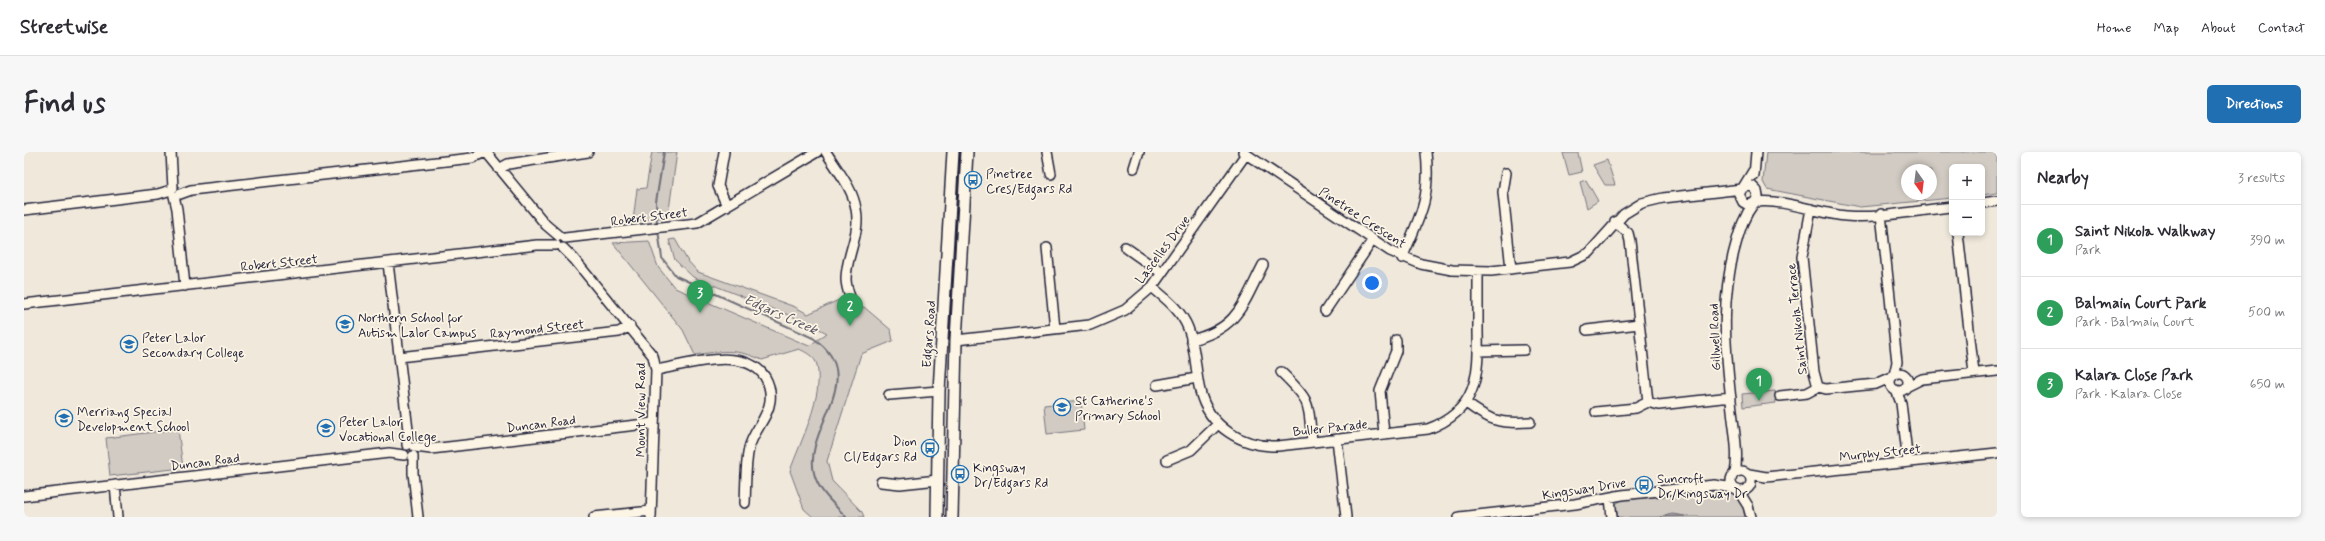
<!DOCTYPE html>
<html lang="en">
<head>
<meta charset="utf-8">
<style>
  :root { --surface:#fff; --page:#f7f7f7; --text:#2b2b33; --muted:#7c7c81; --line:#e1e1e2; --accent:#1f6fb2 }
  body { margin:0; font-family:Mynerve,sans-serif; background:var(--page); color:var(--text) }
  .controls { position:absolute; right:12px; top:12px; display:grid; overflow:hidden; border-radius:6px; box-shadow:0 2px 6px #0003 }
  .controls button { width:36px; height:36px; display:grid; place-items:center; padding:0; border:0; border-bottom:1px solid var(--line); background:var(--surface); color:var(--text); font:20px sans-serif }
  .compass { position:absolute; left:1877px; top:12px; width:36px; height:36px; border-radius:50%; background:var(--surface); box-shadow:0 2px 6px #0003; rotate:166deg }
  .you { position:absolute; left:1348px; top:131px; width:14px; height:14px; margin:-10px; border:3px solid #fff; border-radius:50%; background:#1a73e8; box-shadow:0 0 0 6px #1a73e833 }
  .badge { display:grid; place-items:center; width:26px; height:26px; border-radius:50%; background:var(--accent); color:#fff; font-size:13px; font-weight:700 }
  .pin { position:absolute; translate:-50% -33px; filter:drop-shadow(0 1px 2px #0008) }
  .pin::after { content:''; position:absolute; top:21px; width:14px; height:12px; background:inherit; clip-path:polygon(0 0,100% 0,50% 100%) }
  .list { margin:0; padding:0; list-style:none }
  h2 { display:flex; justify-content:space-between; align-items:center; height:52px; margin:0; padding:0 16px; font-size:17px }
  h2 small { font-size:13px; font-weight:400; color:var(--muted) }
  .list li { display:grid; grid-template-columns:26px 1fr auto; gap:12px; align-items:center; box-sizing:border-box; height:72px; padding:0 16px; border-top:1px solid var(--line) }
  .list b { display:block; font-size:15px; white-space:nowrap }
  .list p { margin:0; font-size:13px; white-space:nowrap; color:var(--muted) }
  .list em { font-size:13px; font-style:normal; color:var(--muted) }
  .map { position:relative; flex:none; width:1973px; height:365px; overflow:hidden; border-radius:6px }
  header { display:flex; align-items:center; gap:24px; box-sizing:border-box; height:56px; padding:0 20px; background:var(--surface); border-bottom:1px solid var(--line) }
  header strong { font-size:19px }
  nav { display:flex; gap:22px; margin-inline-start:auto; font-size:14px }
  .intro { display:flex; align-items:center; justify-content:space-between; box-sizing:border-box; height:96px; padding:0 24px }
  h1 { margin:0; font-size:28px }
  .button { padding:10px 18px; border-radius:6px; background:var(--accent); color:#fff; font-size:14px; font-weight:700 }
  main { display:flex; gap:24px; padding:0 24px }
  aside { flex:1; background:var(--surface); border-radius:6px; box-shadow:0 2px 6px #0003 }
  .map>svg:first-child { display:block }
  .green { fill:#d1cbc3; stroke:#7a767f; fill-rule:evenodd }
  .water { fill:#a6a2a2; stroke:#716f79 }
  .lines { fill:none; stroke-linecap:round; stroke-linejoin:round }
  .stream { stroke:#716f79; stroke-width:2 }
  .minor-casing { stroke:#22223b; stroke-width:12 }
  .major-casing { stroke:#22223b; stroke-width:14 }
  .minor { stroke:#fcf5e5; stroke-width:9 }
  .major { stroke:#fcf5e5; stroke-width:11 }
  .labels { text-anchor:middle; stroke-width:3.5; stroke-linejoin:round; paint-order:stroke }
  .poi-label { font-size:13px; fill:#22223b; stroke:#fcf5e5; text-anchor:start }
  .street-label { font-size:13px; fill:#22223b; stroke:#fcf5e5 }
  .water-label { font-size:14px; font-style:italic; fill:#575564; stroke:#fcf5e5 }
</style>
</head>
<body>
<header>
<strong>Streetwise</strong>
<nav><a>Home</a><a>Map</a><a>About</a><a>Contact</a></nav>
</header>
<div class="intro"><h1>Find us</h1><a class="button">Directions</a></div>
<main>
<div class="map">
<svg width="1973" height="365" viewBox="0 0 1973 365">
  <rect width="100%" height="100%" fill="#efe8db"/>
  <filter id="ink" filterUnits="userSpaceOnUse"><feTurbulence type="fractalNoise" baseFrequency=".025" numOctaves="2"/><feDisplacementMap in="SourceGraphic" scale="8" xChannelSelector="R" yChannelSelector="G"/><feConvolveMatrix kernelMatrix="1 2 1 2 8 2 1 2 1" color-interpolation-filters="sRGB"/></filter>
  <g filter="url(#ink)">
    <path class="green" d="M 628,0 L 653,0 L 644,65 L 609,69 L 613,37 L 622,36 Z
      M 1742,0 L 1973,0 L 1973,41 L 1958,43 L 1958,15 L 1928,15 L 1928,46 L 1836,55 L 1743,37 L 1739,30 ZM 1883,18 L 1907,18 L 1907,42 L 1883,42 Z
      M 1539,1 L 1554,1 L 1558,20 L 1545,23 Z
      M 1583,8 L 1591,33 L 1581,33 L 1569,13 Z
      M 1562,28 L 1574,49 L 1563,56 L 1556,30 Z
      M 651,87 L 663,108 L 674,120 L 771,155 L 784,162 L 817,147 L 823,160 L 828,162 L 840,155 L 867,178 L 869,189 L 837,202 L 803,309 L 808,329 L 838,360 L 840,365 L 789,365 L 780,357 L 766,319 C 776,290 800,245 793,213 C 791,205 782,200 775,197 L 738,208 C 713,196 697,199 671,203 L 659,178 L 589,91 L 625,89 L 634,115 L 651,136 L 785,194 L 803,181 L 782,170 L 669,125 L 651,108 L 645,88 Z
      M 1751,239 L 1752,251 L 1719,255 L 1718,242 Z
      M 1057,249 L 1060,278 L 1023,282 L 1020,253 Z
      M 154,277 L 159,316 L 86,324 L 82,286 Z
      M 1698,337 C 1718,342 1717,348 1721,365 L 1592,365 L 1591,353 L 1597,348 L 1686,340 Z"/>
    <path class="water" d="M 1648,362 L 1661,364 L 1636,365 Z"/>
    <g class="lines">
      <path class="stream" d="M 633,74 L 632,50 L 640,0
        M 634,78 L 638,106 L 652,124 L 789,186 C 847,225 779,275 790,321 C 794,339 810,352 822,365"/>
      <defs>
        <path id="minor" d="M 147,0 L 149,36
          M 462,0 L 522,73 L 535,84
          M 700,0 L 694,34 L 703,54
          M 802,0 C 813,18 829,36 832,57 C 837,82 822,103 822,127 C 822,136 826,144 828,151
          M 1023,0 L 1027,22
          M 1219,0 L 1366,99 L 1397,112 L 1428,118 L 1467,119 L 1546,110 L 1565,101 L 1600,62 L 1618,51 L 1639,46 L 1718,37
          M 1110,16 L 1115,0
          M 475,17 L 484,12 L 564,0
          M 1482,21 L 1479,40 L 1487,117
          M 1730,24 L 1732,0
          M 1720,35 L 1728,34 L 1733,39 L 1734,45 L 1730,51 L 1724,53 L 1719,50 L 1715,42 L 1729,19
          M 156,42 L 167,38 L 448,6 L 461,0
          M 150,44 L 153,57 L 161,134
          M 1732,50 C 1762,47 1792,61 1822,64 C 1856,67 1894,58 1928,55
          M 1958,51 L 1973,49
          M 1787,57 L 1778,105 L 1790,220 L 1794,235
          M 0,58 L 134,42 L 147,38
          M 1857,62 L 1873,210 L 1870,223
          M 1591,70 L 1604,81 L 1606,89 L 1624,250
          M 1934,81 L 1950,221
          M 541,86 L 673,71 L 793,0
          M 1101,95 L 1138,121
          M 539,96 L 550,107 L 629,204 L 632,218 L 627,365
          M 1023,96 L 1031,177
          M 1378,106 C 1396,64 1407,48 1402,0
          M 364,111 L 384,278 L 383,293
          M 1128,135 C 1142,147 1157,158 1164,176 C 1172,196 1171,218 1176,239 C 1185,275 1218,295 1254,294 L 1404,277 C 1453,259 1455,224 1454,179 C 1454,159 1454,139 1454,120
          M 0,152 L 513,93 L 532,93
          M 1301,159 L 1348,89
          M 1563,178 L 1615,172
          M 932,188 L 1066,173 L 1101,158 L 1128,135 L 1222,2
          M 1167,188 C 1214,177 1219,152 1239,113
          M 1454,199 L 1500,198
          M 375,205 L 595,180 L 606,174
          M 632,218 C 663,213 720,193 741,225 C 745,232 747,241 746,249 C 744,266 729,279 725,296 C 721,314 722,333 721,351
          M 1257,220 C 1287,249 1284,249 1288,290
          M1866 230a9 9 0 1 1 18 0a9 9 0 1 1-18 0Z
          M 1133,233 L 1173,226
          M 1794,235 L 1802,237 L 1852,232 L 1868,225
          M 1882,235 L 1898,227 L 1973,219
          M 1872,238 L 1877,251 L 1884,310
          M 865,243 L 915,239
          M 1756,244 L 1783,241 L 1794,235
          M 1442,251 C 1466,269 1476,272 1506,270
          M 1572,260 L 1612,256 L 1624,250 L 1635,253 L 1707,245
          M 1360,282 L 1356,239 L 1372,199 L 1372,188
          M 1313,287 L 1322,365
          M 391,295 L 407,297 L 630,271
          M 389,304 L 389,321 L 394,365
          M 1143,308 L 1167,298 L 1194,272
          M1707 329a10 10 0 1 1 20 0a10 10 0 1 1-20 0Z
          M 1711,321 C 1715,301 1710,279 1708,258 C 1702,199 1695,151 1712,92 C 1716,77 1720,64 1730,51
          M 1725,322 L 1742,325 L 1973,301
          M 857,330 L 876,332 L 914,328
          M 91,333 L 94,365
          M 1714,338 L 1724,354 L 1727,365
          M 0,344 L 365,301 L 380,303
          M 1586,346 L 1588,365
          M 570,365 L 627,359
          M 1435,365 L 1551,352 L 1598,343 L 1690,333 L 1710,336"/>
        <path id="major" d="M 913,365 L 915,239 L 929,0
          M 928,365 L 932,188 L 943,0"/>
      </defs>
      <use href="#minor" class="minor-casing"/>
      <use href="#major" class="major-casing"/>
      <use href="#minor" class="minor"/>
      <use href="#major" class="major"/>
    </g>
  </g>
  <defs>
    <symbol id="bus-ring" viewBox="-11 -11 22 22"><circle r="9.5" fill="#fcf5e5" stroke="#1f6fb2" stroke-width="1.5"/><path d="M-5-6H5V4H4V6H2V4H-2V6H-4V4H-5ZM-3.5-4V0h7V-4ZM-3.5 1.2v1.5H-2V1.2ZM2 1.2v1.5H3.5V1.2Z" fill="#1f6fb2"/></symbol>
    <symbol id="school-ring" viewBox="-11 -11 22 22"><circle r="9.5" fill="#fcf5e5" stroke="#1f6fb2" stroke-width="1.5"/><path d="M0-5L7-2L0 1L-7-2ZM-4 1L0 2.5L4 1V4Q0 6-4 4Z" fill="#1f6fb2"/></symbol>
    <symbol id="university-ring" viewBox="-11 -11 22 22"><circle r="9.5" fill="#fcf5e5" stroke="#1f6fb2" stroke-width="1.5"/><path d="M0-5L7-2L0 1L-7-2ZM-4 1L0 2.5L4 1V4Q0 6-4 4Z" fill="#1f6fb2"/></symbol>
  </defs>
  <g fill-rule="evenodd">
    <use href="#bus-ring" x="939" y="18" width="20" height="20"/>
    <use href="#school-ring" x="311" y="162" width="20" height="20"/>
    <use href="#school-ring" x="95" y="182" width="20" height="20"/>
    <use href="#school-ring" x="1028" y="245" width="20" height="20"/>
    <use href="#school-ring" x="30" y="256" width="20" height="20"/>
    <use href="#university-ring" x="292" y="266" width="20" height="20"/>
    <use href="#bus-ring" x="896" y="286" width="20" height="20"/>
    <use href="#bus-ring" x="926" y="312" width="20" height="20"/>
    <use href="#bus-ring" x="1610" y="323" width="20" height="20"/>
  </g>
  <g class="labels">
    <g class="poi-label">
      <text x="962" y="26">Pinetree<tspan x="962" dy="15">Cres/Edgars Rd</tspan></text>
      <text x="334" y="170">Northern School for<tspan x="334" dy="15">Autism Lalor Campus</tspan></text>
      <text x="118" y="190">Peter Lalor<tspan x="118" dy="15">Secondary College</tspan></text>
      <text x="1051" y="253">St Catherine's<tspan x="1051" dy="15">Primary School</tspan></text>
      <text x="53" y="264">Merriang Special<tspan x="53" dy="15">Development School</tspan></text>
      <text x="315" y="274">Peter Lalor<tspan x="315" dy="15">Vocational College</tspan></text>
      <text x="893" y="294" text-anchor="end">Dion<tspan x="893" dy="15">Cl/Edgars Rd</tspan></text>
      <text x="949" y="320">Kingsway<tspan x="949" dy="15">Dr/Edgars Rd</tspan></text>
      <text x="1633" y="331">Suncroft<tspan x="1633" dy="15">Dr/Kingsway Dr</tspan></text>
    </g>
    <g class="street-label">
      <text transform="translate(625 64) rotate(-7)" y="5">Robert Street</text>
      <text transform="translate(1339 65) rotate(33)" y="5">Pinetree Crescent</text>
      <text transform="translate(1138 97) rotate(-53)" y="5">Lascelles Drive</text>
      <text transform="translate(255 110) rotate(-6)" y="5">Robert Street</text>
      <text transform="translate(1772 167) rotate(-96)" y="5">Saint Nikola Terrace</text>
      <text transform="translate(513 176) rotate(-6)" y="5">Raymond Street</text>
      <text transform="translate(904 182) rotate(-86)" y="5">Edgars Road</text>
      <text transform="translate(1690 185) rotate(-92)" y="5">Gillwell Road</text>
      <text transform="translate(616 258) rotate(-90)" y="5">Mount View Road</text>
      <text transform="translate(517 271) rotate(-7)" y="5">Duncan Road</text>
      <text transform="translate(1306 275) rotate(-6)" y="5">Buller Parade</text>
      <text transform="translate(1856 300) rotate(-6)" y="5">Murphy Street</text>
      <text transform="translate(181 309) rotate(-7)" y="5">Duncan Road</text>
      <text transform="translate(1560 336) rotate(-9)" y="5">Kingsway Drive</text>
    </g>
    <g class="water-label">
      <text transform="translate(757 162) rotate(24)" y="5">Edgars Creek</text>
    </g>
  </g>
</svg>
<div class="controls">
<button>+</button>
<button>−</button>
</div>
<svg class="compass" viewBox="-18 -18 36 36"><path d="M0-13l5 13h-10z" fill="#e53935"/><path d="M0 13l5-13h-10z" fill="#7c7c81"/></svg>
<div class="you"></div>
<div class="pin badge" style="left:1735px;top:249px;background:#2e9e5b">1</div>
<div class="pin badge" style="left:826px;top:174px;background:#2e9e5b">2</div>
<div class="pin badge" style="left:676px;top:161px;background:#2e9e5b">3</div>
</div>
<aside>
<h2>Nearby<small>3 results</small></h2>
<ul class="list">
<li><span class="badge" style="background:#2e9e5b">1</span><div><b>Saint Nikola Walkway</b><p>Park</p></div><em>390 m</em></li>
<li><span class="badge" style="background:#2e9e5b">2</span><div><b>Balmain Court Park</b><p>Park · Balmain Court</p></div><em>500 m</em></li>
<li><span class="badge" style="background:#2e9e5b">3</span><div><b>Kalara Close Park</b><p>Park · Kalara Close</p></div><em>650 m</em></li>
</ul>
</aside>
</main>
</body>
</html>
